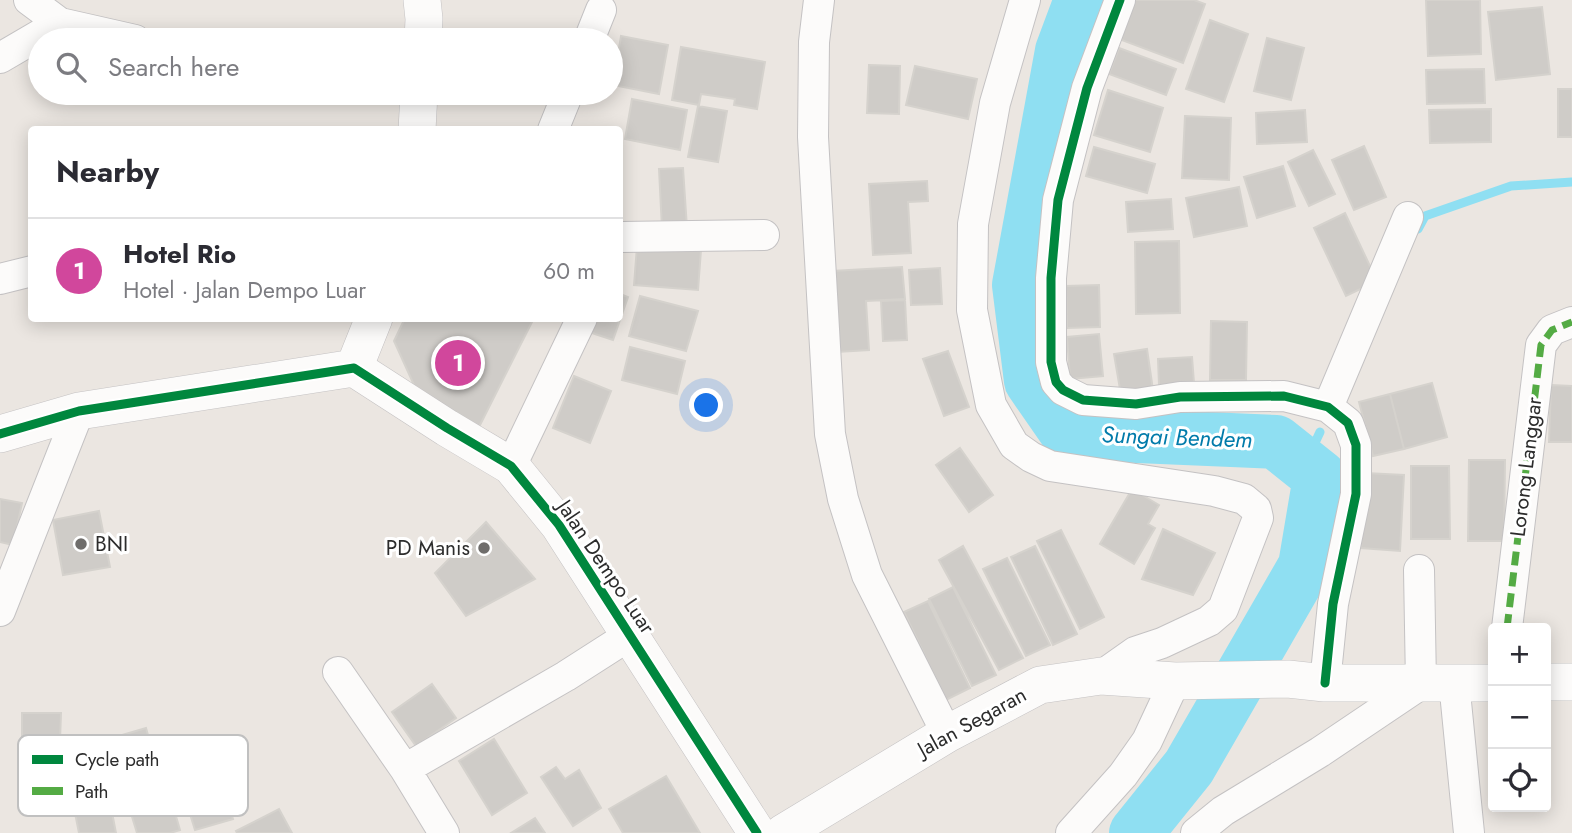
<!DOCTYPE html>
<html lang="en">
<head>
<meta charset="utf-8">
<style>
  :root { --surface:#fff; --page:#f7f7f7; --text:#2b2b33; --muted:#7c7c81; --line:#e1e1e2; --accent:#6f6d6b }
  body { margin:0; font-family:Jost,sans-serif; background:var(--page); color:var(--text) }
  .controls { position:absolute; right:21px; bottom:21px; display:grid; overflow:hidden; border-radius:7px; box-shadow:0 4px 18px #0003 }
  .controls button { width:63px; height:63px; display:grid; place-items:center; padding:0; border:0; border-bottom:2px solid var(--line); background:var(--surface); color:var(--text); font:35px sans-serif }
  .you { position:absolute; left:707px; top:406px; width:24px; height:24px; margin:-18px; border:5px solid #fff; border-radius:50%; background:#1a73e8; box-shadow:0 0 0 10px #1a73e833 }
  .badge { display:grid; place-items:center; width:46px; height:46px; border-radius:50%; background:var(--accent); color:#fff; font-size:23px; font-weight:700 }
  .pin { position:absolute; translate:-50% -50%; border:4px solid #fff; box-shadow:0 2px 7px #0006 }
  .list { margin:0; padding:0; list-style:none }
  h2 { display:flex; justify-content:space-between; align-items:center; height:91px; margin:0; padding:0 28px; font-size:30px }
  h2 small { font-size:23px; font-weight:400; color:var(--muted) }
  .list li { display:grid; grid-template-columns:46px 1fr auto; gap:21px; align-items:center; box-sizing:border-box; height:105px; padding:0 28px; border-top:2px solid var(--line) }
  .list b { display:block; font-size:26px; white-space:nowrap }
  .list p { margin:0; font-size:23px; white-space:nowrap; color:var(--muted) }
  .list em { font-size:23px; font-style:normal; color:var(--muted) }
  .icon { flex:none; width:38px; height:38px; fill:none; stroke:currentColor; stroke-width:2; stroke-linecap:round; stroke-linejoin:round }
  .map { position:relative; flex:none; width:1572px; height:833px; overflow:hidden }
  .search { position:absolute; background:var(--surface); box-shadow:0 4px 18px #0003; left:28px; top:28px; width:595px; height:77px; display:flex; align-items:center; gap:18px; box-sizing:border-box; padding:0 24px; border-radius:38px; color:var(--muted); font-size:26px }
  .panel { position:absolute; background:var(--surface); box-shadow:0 4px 18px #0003; left:28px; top:126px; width:595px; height:196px; border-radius:7px }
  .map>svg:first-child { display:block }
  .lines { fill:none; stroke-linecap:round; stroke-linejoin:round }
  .stream { stroke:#8fdff2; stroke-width:9 }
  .river { stroke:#8fdff2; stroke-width:54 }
  .building { fill:#cfccc8; stroke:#d5d2cd; stroke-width:2 }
  .minor-casing { stroke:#c4c2c3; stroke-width:32 }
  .tertiary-casing { stroke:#c4c2c3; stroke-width:38 }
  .minor { stroke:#fcfbfa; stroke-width:30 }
  .tertiary { stroke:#fcfbfa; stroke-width:37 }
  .quiet { stroke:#54ab44; stroke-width:7; stroke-dasharray:14 7; stroke-linecap:butt }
  .cycleway-casing { stroke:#fff; stroke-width:13 }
  .cycleway { stroke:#00873e; stroke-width:9 }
  .poi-dot { fill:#6f6d6b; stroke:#fff; stroke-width:2.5 }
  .labels { text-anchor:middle; stroke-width:6; stroke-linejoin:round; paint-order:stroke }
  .street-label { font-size:21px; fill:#2c2c2c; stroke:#fff }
  .poi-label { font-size:21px; fill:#2c2c2c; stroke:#fff; text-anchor:start }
  .water-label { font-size:23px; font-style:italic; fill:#017baa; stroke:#fff }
  .key { fill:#fff; stroke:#c0c0c0; stroke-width:2 }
  .key-label { font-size:19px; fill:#2c2c2c }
</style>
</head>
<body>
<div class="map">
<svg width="1572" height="833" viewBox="0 0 1572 833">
  <rect width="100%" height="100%" fill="#ebe6e1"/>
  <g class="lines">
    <path class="stream" d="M 1418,229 L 1425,216 L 1511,186 L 1572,182
      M 1305,464 L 1320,432"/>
    <path class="river" d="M 1081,0 L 1062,51 L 1019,285 L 1031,381 L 1067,433 L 1276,442 L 1320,477 L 1305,566 L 1189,767 L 1136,833"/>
  </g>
  <path class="building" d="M 1134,0 L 1194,0 L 1205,4 L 1183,63 L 1119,39 Z
    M 1426,0 L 1480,0 L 1481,54 L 1428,56 Z
    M 1542,7 L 1550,74 L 1496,80 L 1488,12 Z
    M 1210,20 L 1248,34 L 1224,102 L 1186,89 Z
    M 621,36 L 668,45 L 659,94 L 613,85 Z
    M 1267,38 L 1304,48 L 1291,100 L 1254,91 Z
    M 681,47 L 765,62 L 757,109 L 734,105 L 735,99 L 701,94 L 699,105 L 672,100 Z
    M 1119,48 L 1176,69 L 1166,95 L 1109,74 Z
    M 869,65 L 900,66 L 899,114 L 867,113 Z
    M 915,66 L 977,79 L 968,119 L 906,105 Z
    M 1484,69 L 1485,103 L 1427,104 L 1426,70 Z
    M 1558,89 L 1572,89 L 1572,137 L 1558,137 Z
    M 1108,90 L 1163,108 L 1150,152 L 1094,135 Z
    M 632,99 L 687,110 L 680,150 L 625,139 Z
    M 698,106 L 727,111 L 718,162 L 688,157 Z
    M 1491,109 L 1491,142 L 1430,143 L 1429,110 Z
    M 1305,110 L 1307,142 L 1257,144 L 1256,113 Z
    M 1185,116 L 1231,118 L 1229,180 L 1182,178 Z
    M 1364,146 L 1386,197 L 1354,210 L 1332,160 Z
    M 1094,147 L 1155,164 L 1147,193 L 1086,176 Z
    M 1313,150 L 1335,194 L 1309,206 L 1288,162 Z
    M 1283,166 L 1295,206 L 1257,218 L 1244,177 Z
    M 683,168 L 687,228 L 662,229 L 659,169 Z
    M 927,181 L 928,201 L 908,202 L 911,253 L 873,255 L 869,184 Z
    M 1239,187 L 1247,226 L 1194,237 L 1186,198 Z
    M 1171,199 L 1173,229 L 1128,232 L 1126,202 Z
    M 1345,213 L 1377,281 L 1346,296 L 1314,228 Z
    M 1179,241 L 1180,313 L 1136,314 L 1135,242 Z
    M 637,246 L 701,250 L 698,290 L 634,285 Z
    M 902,267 L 905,299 L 866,301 L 869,350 L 837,352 L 832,271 Z
    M 940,268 L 942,304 L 911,305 L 909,270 Z
    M 1099,285 L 1100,327 L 1067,328 L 1066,286 Z
    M 620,294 L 628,297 L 613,340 L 586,331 L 590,318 L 620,318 Z
    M 640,296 L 698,311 L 686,351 L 629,336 Z
    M 905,300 L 907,340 L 883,341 L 881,301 Z
    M 405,318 L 534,318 L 478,429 L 414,385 L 394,341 Z
    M 1211,321 L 1247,322 L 1246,380 L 1210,380 Z
    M 1099,334 L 1103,376 L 1070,379 L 1067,337 Z
    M 630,347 L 685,361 L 677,394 L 622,380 Z
    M 1147,349 L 1153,390 L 1121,395 L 1114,354 Z
    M 948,351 L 969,407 L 944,416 L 923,359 Z
    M 1192,357 L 1194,383 L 1159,385 L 1158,359 Z
    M 574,376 L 611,391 L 590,443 L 553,428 Z
    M 1432,383 L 1447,437 L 1404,449 L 1390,394 Z
    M 1551,385 L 1572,386 L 1572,442 L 1549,442 Z
    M 1390,394 L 1404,449 L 1373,456 L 1359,402 Z
    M 960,448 L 993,495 L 969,512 L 936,465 Z
    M 1469,460 L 1505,460 L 1504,541 L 1468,541 Z
    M 1411,466 L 1449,466 L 1450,539 L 1411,539 Z
    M 1365,473 L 1404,475 L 1400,551 L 1361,548 Z
    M 1132,489 L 1159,505 L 1148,524 L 1155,528 L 1134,564 L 1100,544 Z
    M 0,499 L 22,503 L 13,545 L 0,542 Z
    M 99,511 L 110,567 L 63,575 L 53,520 Z
    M 486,522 L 535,579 L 466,616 L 435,573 Z
    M 1163,529 L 1215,553 L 1193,595 L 1142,579 Z
    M 1061,530 L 1104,617 L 1080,629 L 1037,541 Z
    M 963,546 L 1023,658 L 999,670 L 939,560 Z
    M 1035,546 L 1077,634 L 1053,645 L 1011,557 Z
    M 1007,558 L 1050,645 L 1026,656 L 983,569 Z
    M 953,587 L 996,675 L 972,686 L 929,599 Z
    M 928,601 L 970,688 L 946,700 L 904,612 Z
    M 432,684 L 456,718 L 416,746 L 392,712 Z
    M 22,713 L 61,713 L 60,741 L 22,741 Z
    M 146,728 L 156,763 L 122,773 L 112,738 Z
    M 494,739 L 527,793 L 492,815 L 459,761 Z
    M 556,767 L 565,779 L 579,770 L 601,808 L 573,826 L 541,777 Z
    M 163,771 L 180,830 L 170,833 L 137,833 L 122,784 Z
    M 218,771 L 233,819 L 195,830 L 180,782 Z
    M 666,776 L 700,833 L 623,833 L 609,809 Z
    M 107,787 L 116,833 L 79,833 L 71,793 Z
    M 279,809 L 292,833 L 237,833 L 236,831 Z
    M 535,818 L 545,833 L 511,833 Z"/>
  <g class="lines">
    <defs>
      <path id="minor" d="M 29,0 L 60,23
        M 819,0 L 814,42 L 813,137 L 830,434 L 843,499 L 867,575 L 947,734
        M 1025,0 L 995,103 L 973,224 L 972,310 L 991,405 L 1014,445 L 1031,457 L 1050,466 L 1214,491 L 1244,499 L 1256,509 L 1258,518 L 1223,609 L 1209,621 L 1162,643 L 1135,652 L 1101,676
        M 1120,0 L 1087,88 L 1058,200 L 1051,278 L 1051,362 L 1056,382 L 1063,390 L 1083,400 L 1136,404 L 1180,397 L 1284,396 L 1328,407 L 1348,423 L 1356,445 L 1356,494 L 1333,604 L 1325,683
        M 589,40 L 601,10
        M 0,58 L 60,23 L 135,40
        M 553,130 L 568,93
        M 620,237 L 764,235
        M 0,279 L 32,271
        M 1328,407 L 1408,217
        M 511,466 L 582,318
        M 0,611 L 79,411
        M 1507,628 L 1541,345 L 1552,330 L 1572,322
        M 338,672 L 405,769 L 444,833
        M 1454,682 L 1469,833
        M 405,769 L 566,676 L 630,635
        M 1071,833 L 1123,775 L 1147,741 L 1175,681
        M 1196,833 L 1223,811 L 1320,752 L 1421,684 L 1419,570"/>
      <path id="tertiary" d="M 422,0 L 424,19 L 423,40
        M 417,130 L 419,93
        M 354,368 L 374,318
        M 0,434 L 79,411 L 354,368 L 447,428 L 511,466 L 559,525 L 757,833
        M 1546,682 L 1572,682
        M 783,833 L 947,734 L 1040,685 L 1101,676 L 1175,681 L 1288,679 L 1325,683 L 1493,683"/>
    </defs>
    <use href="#minor" class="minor-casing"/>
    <use href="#tertiary" class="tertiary-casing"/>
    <use href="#minor" class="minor"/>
    <use href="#tertiary" class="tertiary"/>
    <path class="quiet" d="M 1507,628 L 1541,345 L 1552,330 L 1572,322"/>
    <defs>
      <path id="cycleway" d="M 1120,0 L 1087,88 L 1058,200 L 1051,278 L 1051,362 L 1056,382 L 1063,390 L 1083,400 L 1136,404 L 1180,397 L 1284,396 L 1328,407 L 1348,423 L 1356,445 L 1356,494 L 1333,604 L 1325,683
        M 0,434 L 79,411 L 354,368 L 447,428 L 511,466 L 559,525 L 757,833"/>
    </defs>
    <use href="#cycleway" class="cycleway-casing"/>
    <use href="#cycleway" class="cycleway"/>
  </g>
  <g class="poi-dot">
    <circle cx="81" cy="544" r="7"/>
    <circle cx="484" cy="548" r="7"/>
  </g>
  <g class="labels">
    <g class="street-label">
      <text transform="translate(1526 467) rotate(-83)" y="7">Lorong Langgar</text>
      <text transform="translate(606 567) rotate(56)" y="7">Jalan Dempo Luar</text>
      <text transform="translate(972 722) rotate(-29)" y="7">Jalan Segaran</text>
    </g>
    <g class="poi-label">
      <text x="95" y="551">BNI</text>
      <text x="470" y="555" text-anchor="end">PD Manis</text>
    </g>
    <g class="water-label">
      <text transform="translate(1177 437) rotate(2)" y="8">Sungai Bendem</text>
    </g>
  </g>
  <rect x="18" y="735" width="230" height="81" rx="10" class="key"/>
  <rect x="32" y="755" width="31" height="9" fill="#00873e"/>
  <rect x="32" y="787" width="31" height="8" fill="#54ab44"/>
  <g class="key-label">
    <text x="75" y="766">Cycle path</text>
    <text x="75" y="798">Path</text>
  </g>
</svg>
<div class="controls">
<button>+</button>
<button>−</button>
<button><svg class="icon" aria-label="locate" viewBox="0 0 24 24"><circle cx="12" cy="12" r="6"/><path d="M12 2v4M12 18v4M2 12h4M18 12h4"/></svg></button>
</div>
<div class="you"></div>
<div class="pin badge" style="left:458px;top:363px;background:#d1479c">1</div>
<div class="search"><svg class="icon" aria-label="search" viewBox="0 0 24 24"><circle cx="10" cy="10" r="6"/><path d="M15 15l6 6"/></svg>Search here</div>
<section class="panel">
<h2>Nearby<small></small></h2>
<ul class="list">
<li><span class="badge" style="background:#d1479c">1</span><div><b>Hotel Rio</b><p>Hotel · Jalan Dempo Luar</p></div><em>60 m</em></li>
</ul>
</section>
</div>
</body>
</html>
